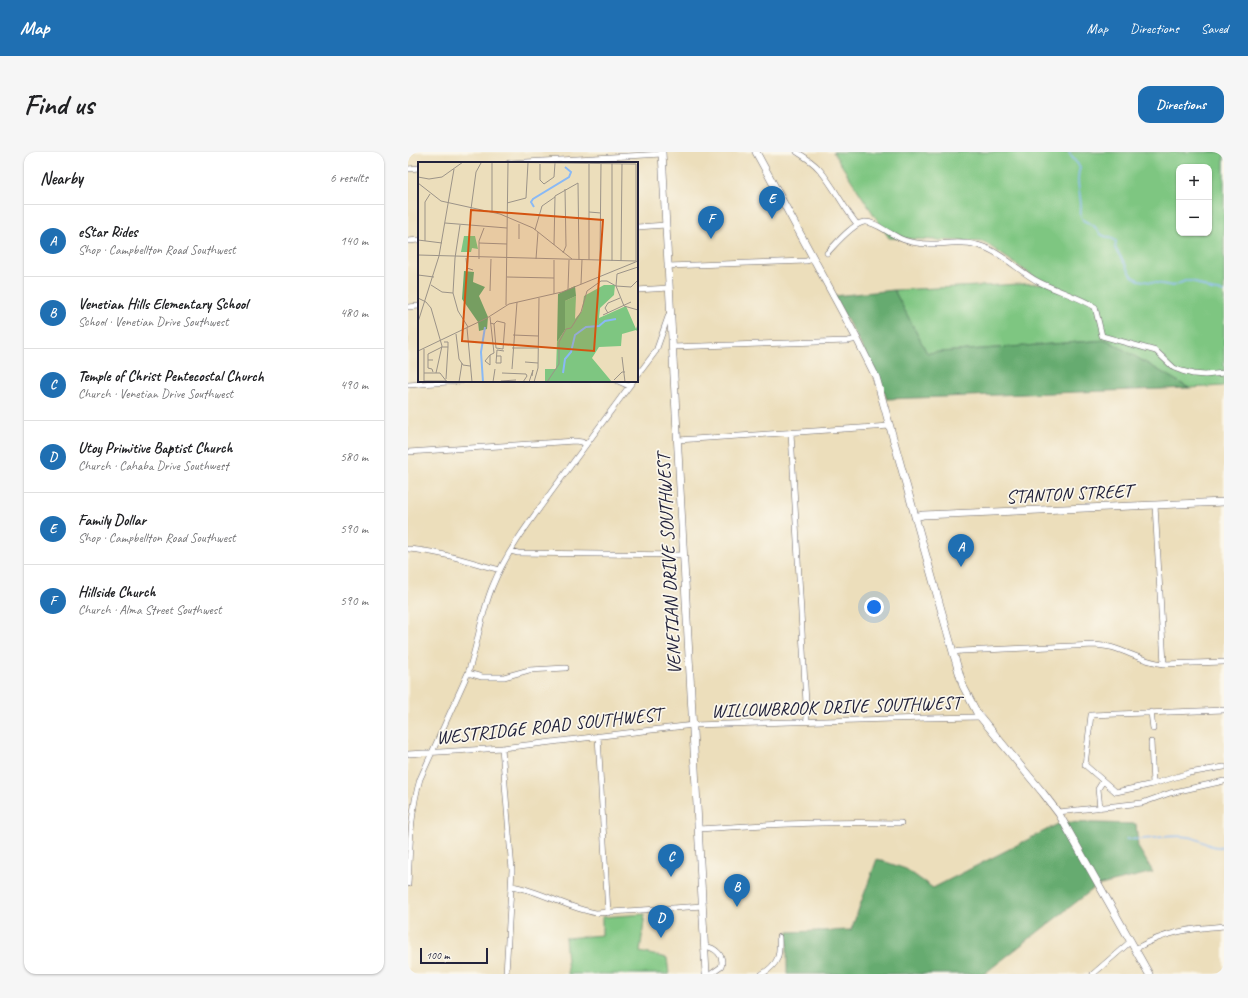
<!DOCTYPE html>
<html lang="en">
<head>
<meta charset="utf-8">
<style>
  :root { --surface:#fff; --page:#f6f6f6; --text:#202124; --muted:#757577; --line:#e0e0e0; --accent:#1f6fb2 }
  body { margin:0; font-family:Caveat,sans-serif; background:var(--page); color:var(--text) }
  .controls { position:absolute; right:12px; top:12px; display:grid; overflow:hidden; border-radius:8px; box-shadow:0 1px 3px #0004 }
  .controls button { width:36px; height:36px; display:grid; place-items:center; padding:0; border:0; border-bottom:1px solid var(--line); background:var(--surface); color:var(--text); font:20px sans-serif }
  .scale { position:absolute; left:12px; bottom:10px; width:68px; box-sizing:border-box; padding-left:4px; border:2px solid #22223b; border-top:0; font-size:11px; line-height:14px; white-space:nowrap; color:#22223b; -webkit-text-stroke:3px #fbf7ec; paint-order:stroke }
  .you { position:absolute; left:466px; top:455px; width:14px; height:14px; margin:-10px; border:3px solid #fff; border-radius:50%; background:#1a73e8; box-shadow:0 0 0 6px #1a73e833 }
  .badge { display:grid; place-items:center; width:26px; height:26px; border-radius:50%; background:var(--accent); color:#fff; font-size:13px; font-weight:700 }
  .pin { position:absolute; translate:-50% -33px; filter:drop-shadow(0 1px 2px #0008) }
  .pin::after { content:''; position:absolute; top:21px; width:14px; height:12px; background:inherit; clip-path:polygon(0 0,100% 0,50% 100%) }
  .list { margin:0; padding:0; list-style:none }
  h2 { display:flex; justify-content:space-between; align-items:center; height:52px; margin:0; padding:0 16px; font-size:17px }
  h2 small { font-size:13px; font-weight:400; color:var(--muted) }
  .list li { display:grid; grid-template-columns:26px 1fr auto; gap:12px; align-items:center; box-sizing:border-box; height:72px; padding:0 16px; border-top:1px solid var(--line) }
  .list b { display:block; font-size:15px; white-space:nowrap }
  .list p { margin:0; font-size:13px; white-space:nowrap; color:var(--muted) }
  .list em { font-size:13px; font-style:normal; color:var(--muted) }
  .map { position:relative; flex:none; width:816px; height:822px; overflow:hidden; border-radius:12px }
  header { display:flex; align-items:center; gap:24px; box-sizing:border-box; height:56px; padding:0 20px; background:var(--accent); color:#fff }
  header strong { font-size:19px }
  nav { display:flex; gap:22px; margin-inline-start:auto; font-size:14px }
  .intro { display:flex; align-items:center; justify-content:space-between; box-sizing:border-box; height:96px; padding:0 24px }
  h1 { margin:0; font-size:28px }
  .button { padding:10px 18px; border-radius:12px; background:var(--accent); color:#fff; font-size:14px; font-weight:700 }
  main { display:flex; gap:24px; padding:0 24px }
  aside { flex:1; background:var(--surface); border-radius:12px; box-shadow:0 1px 3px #0004 }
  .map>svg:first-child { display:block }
  .green { fill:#7ec681; stroke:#50745e; fill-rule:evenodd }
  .forest { fill:#66ab6f; stroke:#465 }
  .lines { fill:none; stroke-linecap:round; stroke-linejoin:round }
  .stream { stroke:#89b9f5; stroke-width:1.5 }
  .street-casing { stroke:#696468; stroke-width:6 }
  .secondary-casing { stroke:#696468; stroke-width:8 }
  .street { stroke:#fff; stroke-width:5 }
  .secondary { stroke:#fff; stroke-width:7 }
  .labels { text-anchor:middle; stroke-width:3.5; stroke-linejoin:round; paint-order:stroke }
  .street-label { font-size:19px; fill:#22223b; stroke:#fbf7ec }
  .inset-river { fill:none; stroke:#89b9f5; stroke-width:2 }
  .inset-road { fill:none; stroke:#9b9388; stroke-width:1 }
  .view { fill:#d45411; fill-opacity:0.15; stroke:#d45411; stroke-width:2 }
  .inset-edge { fill:none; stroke:#22223b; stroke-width:2 }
</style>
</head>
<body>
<header>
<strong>Map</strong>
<nav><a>Map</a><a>Directions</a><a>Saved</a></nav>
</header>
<div class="intro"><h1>Find us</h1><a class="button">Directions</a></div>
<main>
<aside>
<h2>Nearby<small>6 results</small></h2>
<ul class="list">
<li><span class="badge">A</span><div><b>eStar Rides</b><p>Shop · Campbellton Road Southwest</p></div><em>140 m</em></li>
<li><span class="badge">B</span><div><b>Venetian Hills Elementary School</b><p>School · Venetian Drive Southwest</p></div><em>480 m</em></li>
<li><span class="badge">C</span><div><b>Temple of Christ Pentecostal Church</b><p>Church · Venetian Drive Southwest</p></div><em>490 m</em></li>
<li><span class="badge">D</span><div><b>Utoy Primitive Baptist Church</b><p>Church · Cahaba Drive Southwest</p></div><em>580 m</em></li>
<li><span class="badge">E</span><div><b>Family Dollar</b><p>Shop · Campbellton Road Southwest</p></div><em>590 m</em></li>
<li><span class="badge">F</span><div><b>Hillside Church</b><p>Church · Alma Street Southwest</p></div><em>590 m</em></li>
</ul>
</aside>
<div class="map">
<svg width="816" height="822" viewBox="0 0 816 822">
  <rect width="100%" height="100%" fill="#fbf7ec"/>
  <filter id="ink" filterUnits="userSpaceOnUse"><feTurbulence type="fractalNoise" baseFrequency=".025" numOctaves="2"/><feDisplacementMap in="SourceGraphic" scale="8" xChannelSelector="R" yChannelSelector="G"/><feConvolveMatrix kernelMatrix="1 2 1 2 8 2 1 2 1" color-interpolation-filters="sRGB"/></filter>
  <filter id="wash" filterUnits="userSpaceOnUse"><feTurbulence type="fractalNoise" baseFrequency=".012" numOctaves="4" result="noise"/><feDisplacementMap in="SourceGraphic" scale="16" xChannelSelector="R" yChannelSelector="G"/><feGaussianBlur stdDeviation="0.9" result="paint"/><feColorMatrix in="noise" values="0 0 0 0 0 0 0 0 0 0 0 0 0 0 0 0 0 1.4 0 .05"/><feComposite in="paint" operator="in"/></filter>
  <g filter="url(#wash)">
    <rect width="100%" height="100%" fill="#ecdebb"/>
    <path class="green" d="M 425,0 L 816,0 L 816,234 L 781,236 L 699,188 L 519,201 L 486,138 L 635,131 L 576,90 L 481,86 ZM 771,15 L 801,15 L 801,81 L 771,81 Z
      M 237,762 L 232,800 L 259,806 L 261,822 L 160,822 L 157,786 L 194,783 L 194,765 Z"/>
    <path class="forest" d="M 486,138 L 519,201 L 699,188 L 781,236 L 479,247 L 465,215 L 426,144 Z
      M 654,670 L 728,672 L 730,695 L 745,720 L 689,734 L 576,822 L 379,822 L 379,780 L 443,778 L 469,707 L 498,717 L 525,736 Z"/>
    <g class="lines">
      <path class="stream" d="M 661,0 C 663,6 668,9 672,15 C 667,31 673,40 673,56 C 673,60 671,64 675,68 C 677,70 683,71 686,74 C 689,77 690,81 694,83 C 700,86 703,85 708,89 L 707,96 L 725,125 L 731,128 L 765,134 L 777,129 L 784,129 L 803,138 L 816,140
        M 718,687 C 739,689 760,682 781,685 C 788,686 794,690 801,693 C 806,695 811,695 816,696"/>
    </g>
  </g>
  <g filter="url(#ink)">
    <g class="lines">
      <defs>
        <path id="street" d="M 389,0 C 397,5 405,10 411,17 C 426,34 435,55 449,72
          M 101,11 L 254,2
          M 0,17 L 11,16
          M 229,75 L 258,73
          M 0,89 L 11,88
          M 419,101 C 427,93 444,72 456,70 C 466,69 477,79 486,83 C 492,87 501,90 509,91 C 528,95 549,87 569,93 C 593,99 610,119 631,130 C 649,139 669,144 687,155 L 694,184 L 748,199 L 766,216 L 774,219 L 785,222 L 797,223 L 816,221
          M 260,114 L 398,109 L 406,107
          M 229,138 L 261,136
          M 0,155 L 11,154
          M 264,195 L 440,189 L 449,187
          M 229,224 L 248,199 L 261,162
          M 210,229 L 221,234
          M 0,233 L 53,229
          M 383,281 L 399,569
          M 270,288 L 482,274
          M 0,300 L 167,289 L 174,290 L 178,293
          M 747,353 L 756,512
          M 0,397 C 31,399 62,410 92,418
          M 103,399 L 110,401 L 276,403
          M 545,500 L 554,499 L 687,493 C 694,494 700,494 706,496 C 725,502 736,510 756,512 L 816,510
          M 60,521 L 74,525 L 96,525 L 121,518 L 158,516
          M 816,558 L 683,563 L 677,613 L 708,640 L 745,632 L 781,621 L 816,615
          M 743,560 L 745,577
          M 190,584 L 200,761
          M 743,590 L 745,632
          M 94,596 L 104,718 L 98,822
          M 0,602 L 94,596 L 285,573 L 518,566 L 572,565
          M 692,656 L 690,637 L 695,629
          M 650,660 L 734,651 L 762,641 L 816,629
          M 291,677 C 358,672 426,669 493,671
          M 0,732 C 2,697 2,661 12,627 L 60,521 C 70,492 73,461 85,433 C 99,399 123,368 144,339 C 171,302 198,266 225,229
          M 104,734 C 133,739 159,756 188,761 L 295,754
          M 297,794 C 307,796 317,803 313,815 L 303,822
          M 727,797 C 759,779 781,777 816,774
          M 354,822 C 371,812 372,803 371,785
          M 685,822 L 723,789"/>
        <path id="secondary" d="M 254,0 L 298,822
          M 348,0 L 449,187 L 468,225 L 545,500 L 555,534 L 569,561 L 635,641 L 651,662 L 741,822
          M 507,365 L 515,363 L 816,350"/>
      </defs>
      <use href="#street" class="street-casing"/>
      <use href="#secondary" class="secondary-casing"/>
      <use href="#street" class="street"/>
      <use href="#secondary" class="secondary"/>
    </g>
  </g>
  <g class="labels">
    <g class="street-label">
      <text transform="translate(661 341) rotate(-3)" y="7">STANTON STREET</text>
      <text transform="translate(260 412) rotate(-93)" y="7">VENETIAN DRIVE SOUTHWEST</text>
      <text transform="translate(428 554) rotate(-2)" y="7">WILLOWBROOK DRIVE SOUTHWEST</text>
      <text transform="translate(141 573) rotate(-6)" y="7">WESTRIDGE ROAD SOUTHWEST</text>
    </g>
  </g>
  <g transform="translate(10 10)">
    <rect width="220" height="220" fill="#ecdebb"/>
    <path d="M 46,74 L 57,74 L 60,87 L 54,86 L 53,90 L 43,90 ZM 186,123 L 197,123 L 196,133 L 182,146 L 181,156 L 208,144 L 218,167 L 220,161 L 220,170 L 218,168 L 204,172 L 203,184 L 181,185 L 174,196 L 194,220 L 127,220 L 127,207 L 138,207 L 139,180 L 147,168 L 147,139 L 158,134 L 157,157 L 164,149 L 166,134 Z" fill="#7ec681"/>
    <path d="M 46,109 L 56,110 L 55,120 L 67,125 L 61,134 L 70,155 L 69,167 L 61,169 L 60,160 L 44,137 ZM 157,124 L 158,134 L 147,139 L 147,168 L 139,180 L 140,132 Z" fill="#66ab6f"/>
    <path class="inset-river" d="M 116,45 L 113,40 L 115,37 L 151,15 L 153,10 L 147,5M 145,211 L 147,197 L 153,190 L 157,173 L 168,165 L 181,164 L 187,159 L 198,157M 65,220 L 63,190 L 67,165"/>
    <path class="inset-road" d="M 63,0 L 218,2M 122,2 L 122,18 L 126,22 L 136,15 L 137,1M 0,15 L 11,17 L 24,15 L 45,0M 0,21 L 23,39 L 82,52 L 115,66 L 154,97M 89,41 L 108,36 L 110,1M 53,47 L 58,10 L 63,1M 74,50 L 74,1M 171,50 L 183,51M 27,61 L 89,66M 42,63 L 37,96 L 35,131 L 40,149 L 50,165M 117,68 L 124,44 L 137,35M 101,77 L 101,62M 0,78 L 24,81M 7,79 L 7,40 L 12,32M 61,81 L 89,82M 136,83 L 137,34 L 160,21 L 161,98M 145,91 L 148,84 L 147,27M 0,93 L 218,99 L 218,2M 48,96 L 49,106 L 55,108M 61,97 L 61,79 L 66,66M 118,97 L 120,70M 171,98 L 171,2M 182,98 L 183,1M 194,99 L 194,1M 203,99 L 204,2M 0,113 L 16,115M 89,115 L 136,116M 163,122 L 164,98M 13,123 L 24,130 L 35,131M 150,127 L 151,98M 72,129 L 73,97M 136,132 L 136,98M 0,136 L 8,140 L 13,146 L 24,184 L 18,211M 88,143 L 90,1M 206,144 L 198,124 L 213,125 L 220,118M 206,144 L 220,148M 190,151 L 187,146 L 190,141 L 202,136M 185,153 L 213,140M 72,155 L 76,191M 0,160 L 21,94 L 36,7M 72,161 L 76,162 L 78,186 L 85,187 L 87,161 L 79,159 L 76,162M 49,166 L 54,220M 38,172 L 41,197 L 45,203 L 52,204M 95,173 L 120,174M 24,185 L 30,185 L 30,180 L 26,180M 94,186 L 120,186M 6,187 L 6,220M 0,189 L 69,156 L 91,142 L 144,130 L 220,99M 72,193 L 72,203 L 67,199 L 72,193 L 76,191M 79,194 L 83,194 L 83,201 L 78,201 L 79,188 L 86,189M 204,195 L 207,220M 10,198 L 10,206 L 14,207 L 15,210M 15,198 L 10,198 L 10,192 L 24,185M 107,200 L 120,201M 94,207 L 99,140M 6,211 L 22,211 L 29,220M 84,211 L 108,212 L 109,214 L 105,220M 28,217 L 30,185M 196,218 L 204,210 L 207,210M 6,219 L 29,219M 83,219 L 98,218M 41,220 L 44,201M 75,220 L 77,207M 111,220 L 115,208 L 114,214M 116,220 L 120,206 L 121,136M 129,220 L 141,202 L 141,180 L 148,167 L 153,166 L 163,150 L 169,129 L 183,119 L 189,119 L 198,124 L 199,112 L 220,105"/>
    <path class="view" d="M 53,48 L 185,58 L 176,189 L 44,179 Z"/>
    <rect width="220" height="220" class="inset-edge"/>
  </g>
</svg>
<div class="controls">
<button>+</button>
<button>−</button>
</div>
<div class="scale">100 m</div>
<div class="you"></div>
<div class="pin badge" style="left:553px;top:415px">A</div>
<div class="pin badge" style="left:329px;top:755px">B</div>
<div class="pin badge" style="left:263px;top:725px">C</div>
<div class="pin badge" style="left:253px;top:786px">D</div>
<div class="pin badge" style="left:364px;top:67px">E</div>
<div class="pin badge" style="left:303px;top:87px">F</div>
</div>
</main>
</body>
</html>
